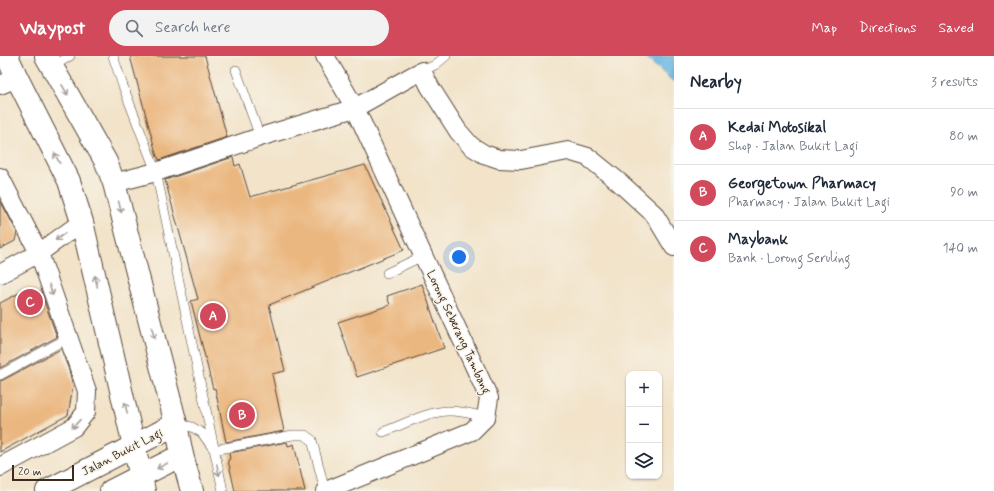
<!DOCTYPE html>
<html lang="en">
<head>
<meta charset="utf-8">
<style>
  :root { --surface:#fff; --page:#f2f2f3; --text:#1f2937; --muted:#747a83; --line:#e0e1e3; --accent:#d1495b }
  body { margin:0; font-family:Mynerve,sans-serif; background:var(--page); color:var(--text) }
  .controls { position:absolute; right:12px; bottom:12px; display:grid; overflow:hidden; border-radius:8px; box-shadow:0 1px 3px #0004 }
  .controls button { width:36px; height:36px; display:grid; place-items:center; padding:0; border:0; border-bottom:1px solid var(--line); background:var(--surface); color:var(--text); font:20px sans-serif }
  .scale { position:absolute; left:12px; bottom:10px; width:62px; box-sizing:border-box; padding-left:4px; border:2px solid #3b2a1e; border-top:0; font-size:11px; line-height:14px; white-space:nowrap; color:#3b2a1e; -webkit-text-stroke:3px #f7f3e8; paint-order:stroke }
  .you { position:absolute; left:459px; top:201px; width:14px; height:14px; margin:-10px; border:3px solid #fff; border-radius:50%; background:#1a73e8; box-shadow:0 0 0 6px #1a73e833 }
  .badge { display:grid; place-items:center; width:26px; height:26px; border-radius:50%; background:var(--accent); color:#fff; font-size:13px; font-weight:700 }
  .pin { position:absolute; translate:-50% -50%; border:2px solid #fff; box-shadow:0 1px 4px #0006 }
  .list { margin:0; padding:0; list-style:none }
  h2 { display:flex; justify-content:space-between; align-items:center; height:52px; margin:0; padding:0 16px; font-size:17px }
  h2 small { font-size:13px; font-weight:400; color:var(--muted) }
  .list li { display:grid; grid-template-columns:26px 1fr auto; gap:12px; align-items:center; box-sizing:border-box; height:56px; padding:0 16px; border-top:1px solid var(--line) }
  .list b { display:block; font-size:15px; white-space:nowrap }
  .list p { margin:0; font-size:13px; white-space:nowrap; color:var(--muted) }
  .list em { font-size:13px; font-style:normal; color:var(--muted) }
  .icon { flex:none; width:22px; height:22px; fill:none; stroke:currentColor; stroke-width:2; stroke-linecap:round; stroke-linejoin:round }
  .map { position:relative; flex:none; width:674px; height:435px; overflow:hidden }
  header { display:flex; align-items:center; gap:24px; box-sizing:border-box; height:56px; padding:0 20px; background:var(--accent); color:#fff }
  header strong { font-size:19px }
  nav { display:flex; gap:22px; margin-inline-start:auto; font-size:14px }
  .search { width:280px; height:36px; background:var(--page); display:flex; align-items:center; gap:10px; box-sizing:border-box; padding:0 14px; border-radius:22px; color:var(--muted); font-size:15px }
  main { display:flex }
  aside { flex:1; background:var(--surface) }
  .map>svg:first-child { display:block }
  .water { fill:#68b6e2; stroke:#527080 }
  .building { fill:#ebb780 }
  .lines { fill:none; stroke-linecap:round; stroke-linejoin:round }
  .lane-casing { stroke:#564638; stroke-width:10 }
  .street-casing { stroke:#564638; stroke-width:20 }
  .secondary-casing { stroke:#564638; stroke-width:24 }
  .primary-casing { stroke:#564638; stroke-width:24 }
  .lane { stroke:#fff; stroke-width:9 }
  .street { stroke:#fff; stroke-width:18 }
  .secondary { stroke:#fff; stroke-width:22 }
  .primary { stroke:#fff; stroke-width:22 }
  .oneway { stroke:#a79f9a }
  .labels { text-anchor:middle; stroke-width:3; stroke-linejoin:round; paint-order:stroke }
  .street-label { font-size:12px; fill:#3b2a1e; stroke:#f7f3e8 }
</style>
</head>
<body>
<header>
<strong>Waypost</strong>
<div class="search"><svg class="icon" aria-label="search" viewBox="0 0 24 24"><circle cx="10" cy="10" r="6"/><path d="M15 15l6 6"/></svg>Search here</div>
<nav><a>Map</a><a>Directions</a><a>Saved</a></nav>
</header>
<main>
<div class="map">
<svg width="674" height="435" viewBox="0 0 674 435">
  <rect width="100%" height="100%" fill="#f7f3e8"/>
  <filter id="ink" filterUnits="userSpaceOnUse"><feTurbulence type="fractalNoise" baseFrequency=".025" numOctaves="2"/><feDisplacementMap in="SourceGraphic" scale="8" xChannelSelector="R" yChannelSelector="G"/><feConvolveMatrix kernelMatrix="1 2 1 2 8 2 1 2 1" color-interpolation-filters="sRGB"/></filter>
  <filter id="wash" filterUnits="userSpaceOnUse"><feTurbulence type="fractalNoise" baseFrequency=".012" numOctaves="4" result="noise"/><feDisplacementMap in="SourceGraphic" scale="16" xChannelSelector="R" yChannelSelector="G"/><feGaussianBlur stdDeviation="0.9" result="paint"/><feColorMatrix in="noise" values="0 0 0 0 0 0 0 0 0 0 0 0 0 0 0 0 0 1.4 0 .05"/><feComposite in="paint" operator="in"/></filter>
  <g filter="url(#wash)">
    <rect width="100%" height="100%" fill="#f2e3c9"/>
    <path class="water" d="M 644,0 L 674,0 L 674,26 Z"/>
    <g id="blocks">
      <path class="building" d="M 130,0 L 205,0 L 227,81 L 159,104 L 158,101 L 157,101 Z
        M 233,101 L 235,110 L 240,108 L 250,141 L 365,109 L 404,194 L 269,249 L 285,315 L 272,318 L 284,375 L 226,386 L 215,332 L 213,333 L 191,245 L 198,243 L 165,124 Z
        M 0,144 L 17,176 L 15,185 L 0,193 Z
        M 422,228 L 444,292 L 357,321 L 338,266 L 390,249 L 387,240 Z
        M 29,232 L 42,239 L 57,281 L 0,312 L 0,247 Z
        M 61,293 L 69,314 L 73,330 L 68,359 L 0,396 L 0,325 L 3,324 Z
        M 287,386 L 288,390 L 294,388 L 305,435 L 235,435 L 228,404 L 230,403 L 229,397 Z"/>
    </g>
  </g>
  <g filter="url(#ink)">
    <use href="#blocks" fill-opacity="0" stroke="#564638" stroke-width="1"/>
    <g class="lines">
      <defs>
        <path id="lane" d="M 113,0 L 123,30 L 156,116 L 223,435
          M 52,11 L 70,0
          M 236,14 L 260,81
          M 422,15 L 435,9 L 446,0
          M 387,217 L 423,200
          M 0,319 L 68,282
          M 176,368 L 192,371 L 202,377 L 212,391
          M 383,376 C 402,369 429,355 449,355 C 462,355 474,358 486,361
          M 214,394 L 293,379 L 305,379 L 312,384 L 325,435"/>
        <path id="street" d="M 325,0 L 355,52 L 489,342 L 486,361 L 472,375 L 326,435
          M 0,29 L 17,22
          M 0,121 L 39,197 L 87,335 L 86,356 L 74,371 L 0,411
          M 114,127 L 156,116 L 260,81 L 355,52 L 412,20 L 422,15 L 430,31 L 458,75 L 471,90 L 484,98 L 499,103 L 521,104 L 568,95 L 588,101 L 619,126 L 654,158 L 674,191
          M 0,218 L 39,197 L 82,166"/>
        <path id="secondary" d="M 47,435 L 176,368
          M 111,435 L 182,399"/>
        <path id="primary" d="M 7,0 L 17,22 L 69,125 L 82,166 L 134,390 L 144,435
          M 46,0 L 106,106 L 114,127 L 176,368 L 182,399 L 192,435"/>
      </defs>
      <use href="#lane" class="lane-casing"/>
      <use href="#street" class="street-casing"/>
      <use href="#secondary" class="secondary-casing"/>
      <use href="#primary" class="primary-casing"/>
      <use href="#lane" class="lane"/>
      <use href="#street" class="street"/>
      <use href="#secondary" class="secondary"/>
      <use href="#primary" class="primary"/>
    </g>
    <defs><path id="oneway-shaft" d="M-6 0H5M1.5-3L5.5 0L1.5 3" fill="none" stroke-width="1.6" stroke-linecap="round" stroke-linejoin="round"/></defs>
    <g class="oneway">
      <use href="#oneway-shaft" transform="translate(65 34) rotate(60)"/>
      <use href="#oneway-shaft" transform="translate(57 102) rotate(-117)"/>
      <use href="#oneway-shaft" transform="translate(120 151) rotate(76)"/>
      <use href="#oneway-shaft" transform="translate(60 181) rotate(144)"/>
      <use href="#oneway-shaft" transform="translate(96 225) rotate(-103)"/>
      <use href="#oneway-shaft" transform="translate(51 234) rotate(71)"/>
      <use href="#oneway-shaft" transform="translate(153 277) rotate(76)"/>
      <use href="#oneway-shaft" transform="translate(126 352) rotate(-103)"/>
      <use href="#oneway-shaft" transform="translate(76 368) rotate(133)"/>
      <use href="#oneway-shaft" transform="translate(162 410) rotate(153)"/>
      <use href="#oneway-shaft" transform="translate(218 414) rotate(78)"/>
    </g>
  </g>
  <g class="labels">
    <g class="street-label">
      <text transform="translate(459 276) rotate(65)" y="4">Lorong Seberang Tambang</text>
      <text transform="translate(122 396) rotate(-27)" y="4">Jalan Bukit Lagi</text>
    </g>
  </g>
</svg>
<div class="controls">
<button>+</button>
<button>−</button>
<button><svg class="icon" aria-label="layers" viewBox="0 0 24 24"><path d="M12 4l9 5-9 5-9-5zM3 14l9 5 9-5"/></svg></button>
</div>
<div class="scale">20 m</div>
<div class="you"></div>
<div class="pin badge" style="left:213px;top:260px">A</div>
<div class="pin badge" style="left:242px;top:359px">B</div>
<div class="pin badge" style="left:30px;top:246px">C</div>
</div>
<aside>
<h2>Nearby<small>3 results</small></h2>
<ul class="list">
<li><span class="badge">A</span><div><b>Kedai Motosikal</b><p>Shop · Jalan Bukit Lagi</p></div><em>80 m</em></li>
<li><span class="badge">B</span><div><b>Georgetown Pharmacy</b><p>Pharmacy · Jalan Bukit Lagi</p></div><em>90 m</em></li>
<li><span class="badge">C</span><div><b>Maybank</b><p>Bank · Lorong Seruling</p></div><em>140 m</em></li>
</ul>
</aside>
</main>
</body>
</html>
